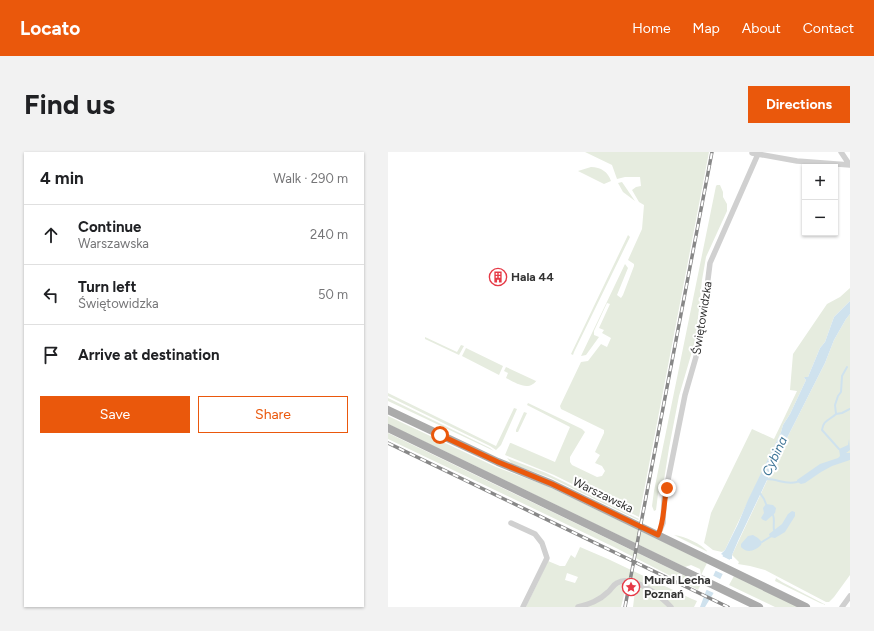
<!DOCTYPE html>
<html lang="en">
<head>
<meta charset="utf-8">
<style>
  :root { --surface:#fff; --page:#f2f2f2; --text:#202124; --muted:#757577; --line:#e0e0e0; --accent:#ea580c }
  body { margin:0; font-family:Figtree,sans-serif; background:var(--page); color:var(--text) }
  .controls { position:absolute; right:12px; top:12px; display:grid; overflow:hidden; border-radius:0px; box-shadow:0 1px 3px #0004 }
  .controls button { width:36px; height:36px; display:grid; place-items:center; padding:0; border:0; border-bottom:1px solid var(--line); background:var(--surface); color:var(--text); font:20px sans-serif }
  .stop { position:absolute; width:12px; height:12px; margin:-9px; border:3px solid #ea580c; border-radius:50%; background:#fff }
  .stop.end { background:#ea580c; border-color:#fff; box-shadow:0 1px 4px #0008 }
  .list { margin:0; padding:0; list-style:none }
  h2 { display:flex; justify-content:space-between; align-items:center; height:52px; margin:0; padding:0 16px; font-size:17px }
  h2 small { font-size:13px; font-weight:400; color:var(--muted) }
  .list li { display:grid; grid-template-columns:26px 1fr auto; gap:12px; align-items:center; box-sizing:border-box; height:60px; padding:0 16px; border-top:1px solid var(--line) }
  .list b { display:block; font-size:15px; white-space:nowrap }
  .list p { margin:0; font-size:13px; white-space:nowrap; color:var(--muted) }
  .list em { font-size:13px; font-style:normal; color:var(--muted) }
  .actions { display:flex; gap:8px; padding:12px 16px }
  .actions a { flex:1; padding:9px 0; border:1px solid var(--accent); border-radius:0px; text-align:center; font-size:14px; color:var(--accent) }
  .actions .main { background:var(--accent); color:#fff }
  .icon { flex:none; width:22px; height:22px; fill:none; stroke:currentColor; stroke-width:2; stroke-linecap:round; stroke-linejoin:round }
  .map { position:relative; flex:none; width:462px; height:455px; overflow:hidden; border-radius:0px }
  header { display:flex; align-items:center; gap:24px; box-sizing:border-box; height:56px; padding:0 20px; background:var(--accent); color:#fff }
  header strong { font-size:19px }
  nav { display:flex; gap:22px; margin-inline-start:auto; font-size:14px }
  .intro { display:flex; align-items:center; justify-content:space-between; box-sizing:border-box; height:96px; padding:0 24px }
  h1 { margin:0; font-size:28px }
  .button { padding:10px 18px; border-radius:0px; background:var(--accent); color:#fff; font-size:14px; font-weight:700 }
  main { display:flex; gap:24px; padding:0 24px }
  aside { flex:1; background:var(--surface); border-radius:0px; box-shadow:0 1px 3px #0004 }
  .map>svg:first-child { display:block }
  .green { fill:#e6ecdf; fill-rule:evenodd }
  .water { fill:#cfe2ee }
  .pier { fill:#fff }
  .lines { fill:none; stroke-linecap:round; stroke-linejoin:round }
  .stream { stroke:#cfe2ee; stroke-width:2 }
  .street { stroke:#d0d0d0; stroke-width:5.5 }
  .primary { stroke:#ababab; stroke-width:8 }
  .rail-casing { stroke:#888; stroke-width:3.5 }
  .rail { stroke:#fff; stroke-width:2; stroke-dasharray:6; stroke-linecap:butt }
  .route { stroke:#ea580c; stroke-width:5 }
  .labels { text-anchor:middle; stroke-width:4; stroke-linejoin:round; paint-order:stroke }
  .poi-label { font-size:12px; font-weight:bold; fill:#333; stroke:#fff; text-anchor:start }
  .street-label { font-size:12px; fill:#333; stroke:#fff }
  .water-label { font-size:13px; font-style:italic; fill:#3f7597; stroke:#fff }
</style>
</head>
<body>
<header>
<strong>Locato</strong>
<nav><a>Home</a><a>Map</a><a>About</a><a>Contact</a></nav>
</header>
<div class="intro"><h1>Find us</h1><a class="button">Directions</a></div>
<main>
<aside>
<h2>4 min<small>Walk · 290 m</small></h2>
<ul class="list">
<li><svg class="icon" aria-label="ahead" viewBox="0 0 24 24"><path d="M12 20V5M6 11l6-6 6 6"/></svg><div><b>Continue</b><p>Warszawska</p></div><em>240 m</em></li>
<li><svg class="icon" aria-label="left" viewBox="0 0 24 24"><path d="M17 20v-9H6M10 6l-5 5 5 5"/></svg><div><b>Turn left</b><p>Świętowidzka</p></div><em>50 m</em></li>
<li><svg class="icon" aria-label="arrive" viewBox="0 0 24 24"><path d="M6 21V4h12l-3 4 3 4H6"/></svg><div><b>Arrive at destination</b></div></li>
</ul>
<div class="actions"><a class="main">Save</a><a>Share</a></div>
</aside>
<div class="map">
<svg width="462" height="455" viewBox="0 0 462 455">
  <rect width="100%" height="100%" fill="#fff"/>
  <path class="green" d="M 197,0 L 321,0 L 251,365 L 166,323 L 117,303 L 122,291 L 123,291 L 167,310 L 182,275 L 139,253 L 140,251 L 194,277 L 197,280 L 182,305 L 182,310 L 184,313 L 209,325 L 214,324 L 217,319 L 214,314 L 207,311 L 212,303 L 207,300 L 216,281 L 216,278 L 173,257 L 172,254 L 193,210 L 200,209 L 213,192 L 219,195 L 223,186 L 214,181 L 216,178 L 211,176 L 222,152 L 219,151 L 206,179 L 206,183 L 211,185 L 198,203 L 193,204 L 237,112 L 240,116 L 229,143 L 233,146 L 235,143 L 246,114 L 246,112 L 240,108 L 254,77 L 256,53 L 251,50 L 244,38 L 248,35 L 253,34 L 252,25 L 237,25 L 229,27 L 224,13 Z
    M 203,15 C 213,15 220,20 223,29 L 216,32 L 190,19 Z
    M 234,30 L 247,49 L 235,40 L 230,31 Z
    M 329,33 L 332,33 L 335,40 L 335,45 L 339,52 L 339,59 L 318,105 L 314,128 L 308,186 L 291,244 L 281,296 L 276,328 L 270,342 L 268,358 L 266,359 L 264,354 L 266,339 L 328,34 Z
    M 240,83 L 242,85 L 186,200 L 185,203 L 183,202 Z
    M 462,136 L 462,149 L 446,165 L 437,190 L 432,196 L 420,225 L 416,226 L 418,228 L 402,262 L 395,273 L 393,280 L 337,398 L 334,400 L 325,398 L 316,391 L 323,361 L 364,277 L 386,287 L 409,239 L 402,238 L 405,202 L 439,152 L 452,145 Z
    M 462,162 L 462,423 L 446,445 L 441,450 L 438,450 L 377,418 L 362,414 L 350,412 L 351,410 L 344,403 L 400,284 L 437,211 L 446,188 L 458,167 Z
    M 37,185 L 69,200 L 73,193 L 76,194 L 71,203 L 37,187 Z
    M 78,196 L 115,214 L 111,223 L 74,204 Z
    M 118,215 L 148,229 L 149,228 C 141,240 128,231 118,226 L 120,221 L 116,219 Z
    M 0,241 L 108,294 L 126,256 L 129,257 L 113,293 L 108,298 L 102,294 L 0,244 Z
    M 0,246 L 102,296 L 106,299 L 0,249 Z
    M 136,260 L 139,261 L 130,280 L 128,280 L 128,278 Z
    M 0,264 L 108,315 L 159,334 L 319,411 L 313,423 L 312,417 L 303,413 L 297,415 L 0,272 Z
    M 0,281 L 310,430 L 309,433 L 312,434 L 310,438 L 226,395 L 0,287 Z
    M 119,306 L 158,321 L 251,367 L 250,368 L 163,326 L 124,312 Z
    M 286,383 C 297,384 313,392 320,400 Z
    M 192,395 L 220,407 L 304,447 L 309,449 L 306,455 L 245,455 L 247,439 L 238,435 L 233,455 L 138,455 L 160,409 L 172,414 L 177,414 L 183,403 L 187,406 ZM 179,421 L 190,425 L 187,431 L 177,428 Z
    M 346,424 L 410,455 L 387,455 L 341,433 Z
    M 388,426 L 394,430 L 438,453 L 432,451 L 387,429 Z"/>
  <path class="water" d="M 462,149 L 462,162 L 458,167 L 446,188 L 437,211 L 400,284 L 350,389 L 344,403 L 344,407 L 342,407 L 325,442 L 317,455 L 312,455 L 318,439 L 335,403 L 333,402 L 337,398 L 350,372 L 360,348 L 393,280 L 395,273 L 402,262 L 418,228 L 416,226 L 417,225 L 420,225 L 432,196 L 437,190 L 446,165 Z
    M 461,287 L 462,298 L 458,301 L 462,301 L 462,308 L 444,314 L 433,320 L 417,331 L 413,332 L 409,330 L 409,328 L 432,312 L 450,306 L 452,304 L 451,297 L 460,293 Z
    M 378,352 L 385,353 L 388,356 L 387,361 L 378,369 L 375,368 L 373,366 L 376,361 L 375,356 Z
    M 404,359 L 407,360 L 407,364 L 397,380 L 387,386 L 382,385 L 381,382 L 394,372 L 400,362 Z
    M 365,383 L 370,386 L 374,390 L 373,393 C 367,399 359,402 353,395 L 353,392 L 360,384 Z"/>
  <path class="pier" d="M 332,403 L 344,409 L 337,423 L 326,418 L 332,404 Z
    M 324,423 L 334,428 L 328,442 L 317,437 Z"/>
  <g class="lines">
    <path class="stream" d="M 448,262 L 454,261 L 462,257
      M 451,297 L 434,278 C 435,268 442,268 448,262 L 447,253 L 450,244 L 453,240 L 454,224 L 459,215
      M 379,327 C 390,327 397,333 409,330
      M 372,341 L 376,347 L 378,352
      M 385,363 C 387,368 385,373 386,378
      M 374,390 L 382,385"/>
    <path class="street" d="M 453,0 L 461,12
      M 364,1 L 409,9 L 462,13
      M 123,371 L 147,382 L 154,391 L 159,406 L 135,455
      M 270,383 L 275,371 L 276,348 L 297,243 L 312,191 L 322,111 L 370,2
      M 190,455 C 201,452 211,449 220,440 C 223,438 225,433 229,431 C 244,422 273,444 283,455
      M 454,455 L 462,444"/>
    <path class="primary" d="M 0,258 L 110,310 L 164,332 L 418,455
      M 0,276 L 371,455"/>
    <defs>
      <path id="rail" d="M 0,291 L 340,455
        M 237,455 L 324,0"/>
    </defs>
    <use href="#rail" class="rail-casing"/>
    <use href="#rail" class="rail"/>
  </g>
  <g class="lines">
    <path class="route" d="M 52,283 L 110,310 L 164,332 L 270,383 C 277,368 275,352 279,336"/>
  </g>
  <defs>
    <symbol id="building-ring" viewBox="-11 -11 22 22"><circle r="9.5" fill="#fff" stroke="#e63946" stroke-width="1.5"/><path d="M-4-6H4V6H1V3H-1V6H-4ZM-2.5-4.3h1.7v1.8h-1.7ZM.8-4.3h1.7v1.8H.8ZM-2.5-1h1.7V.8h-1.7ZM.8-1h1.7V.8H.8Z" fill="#e63946"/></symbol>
    <symbol id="sight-ring" viewBox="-11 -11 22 22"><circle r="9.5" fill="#fff" stroke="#e63946" stroke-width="1.5"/><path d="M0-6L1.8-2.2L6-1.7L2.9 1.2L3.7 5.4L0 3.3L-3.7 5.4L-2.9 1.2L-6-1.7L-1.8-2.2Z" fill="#e63946"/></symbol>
  </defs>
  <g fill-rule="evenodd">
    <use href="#building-ring" x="100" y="115" width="20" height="20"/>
    <use href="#sight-ring" x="233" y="425" width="20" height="20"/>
  </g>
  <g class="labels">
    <g class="poi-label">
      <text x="123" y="129">Hala 44</text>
      <text x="256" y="432">Mural Lecha<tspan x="256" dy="14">Poznań</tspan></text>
    </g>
    <g class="street-label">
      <text transform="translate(314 166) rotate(-81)" y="4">Świętowidzka</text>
      <text transform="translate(215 343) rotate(26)" y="4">Warszawska</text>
    </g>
    <g class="water-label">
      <text transform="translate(386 304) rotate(-65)" y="5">Cybina</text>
    </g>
  </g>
</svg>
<div class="controls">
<button>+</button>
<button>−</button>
</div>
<div class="stop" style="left:52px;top:283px"></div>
<div class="stop end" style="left:279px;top:336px"></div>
</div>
</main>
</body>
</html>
